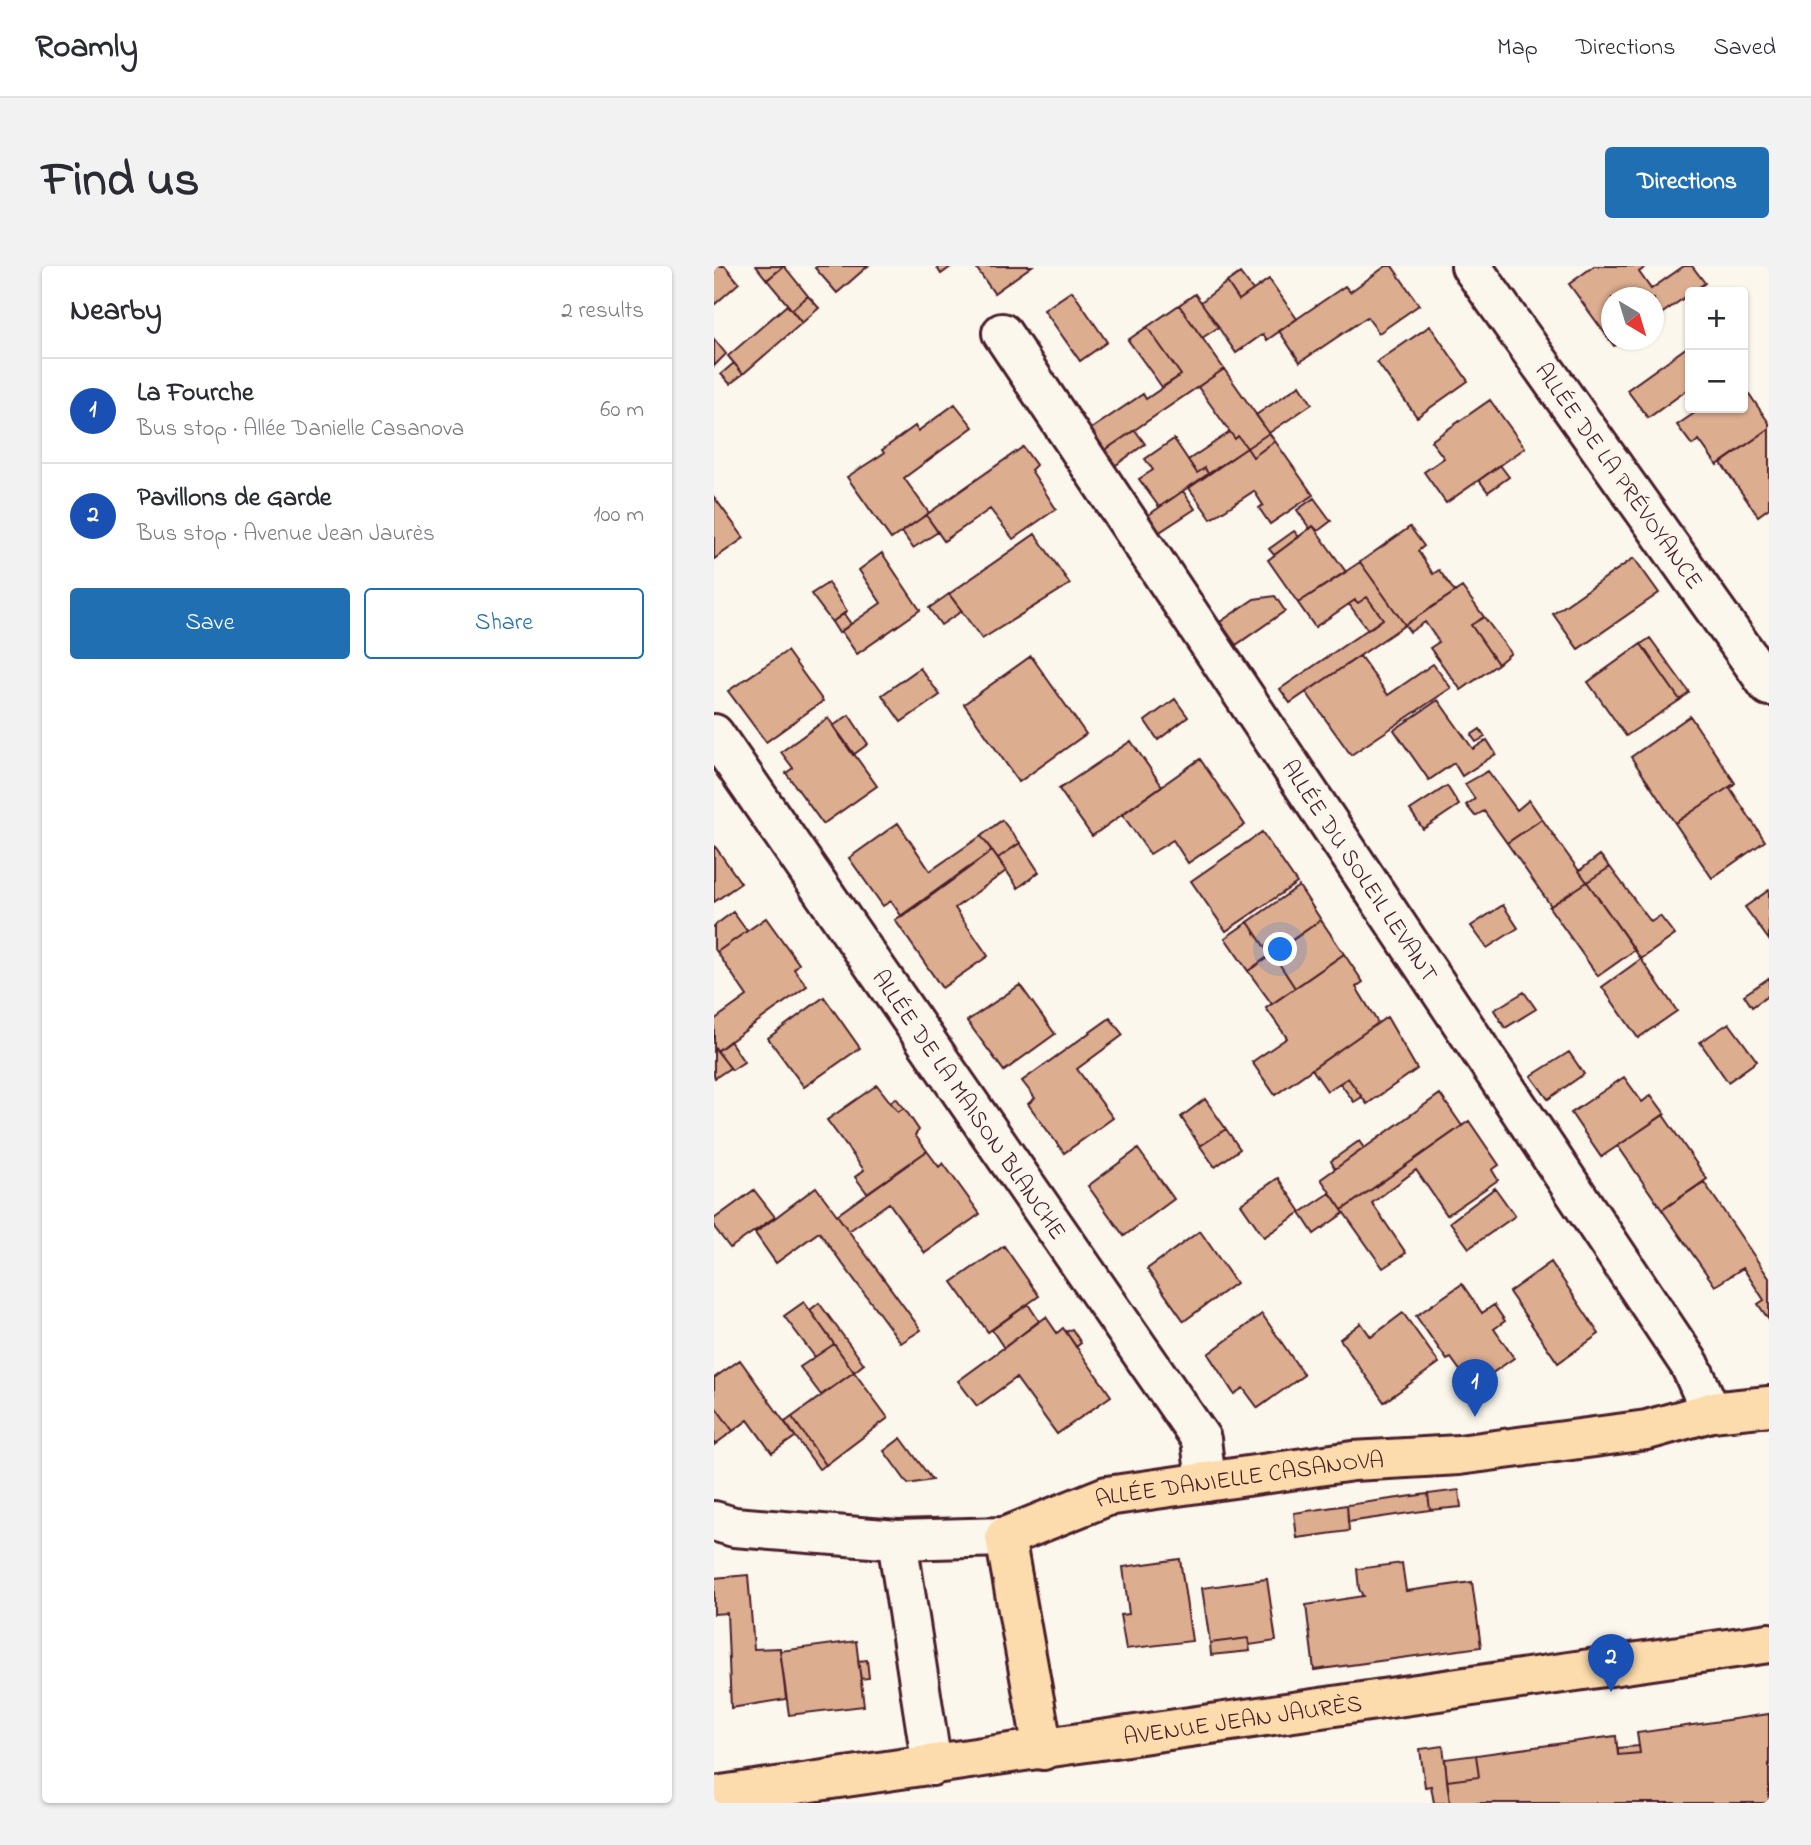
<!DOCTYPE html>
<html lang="en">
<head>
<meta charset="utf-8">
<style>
  :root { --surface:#fff; --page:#f2f2f3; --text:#2b2b33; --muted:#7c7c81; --line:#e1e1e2; --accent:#1f6fb2 }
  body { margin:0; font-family:"Indie Flower",sans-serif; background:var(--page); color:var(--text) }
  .controls { position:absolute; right:21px; top:21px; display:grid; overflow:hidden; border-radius:7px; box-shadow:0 2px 5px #0004 }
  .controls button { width:63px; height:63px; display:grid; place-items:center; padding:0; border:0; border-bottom:2px solid var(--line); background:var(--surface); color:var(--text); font:35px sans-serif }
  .compass { position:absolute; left:887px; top:21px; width:63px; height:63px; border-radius:50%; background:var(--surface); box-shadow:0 2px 5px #0004; rotate:142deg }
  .you { position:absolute; left:567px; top:684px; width:24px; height:24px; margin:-18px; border:5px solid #fff; border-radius:50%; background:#1a73e8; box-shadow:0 0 0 10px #1a73e833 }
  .badge { display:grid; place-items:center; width:46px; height:46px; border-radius:50%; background:var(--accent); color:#fff; font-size:23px; font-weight:700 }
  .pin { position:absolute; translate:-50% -58px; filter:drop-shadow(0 2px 4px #0008) }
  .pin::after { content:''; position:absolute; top:37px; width:24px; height:21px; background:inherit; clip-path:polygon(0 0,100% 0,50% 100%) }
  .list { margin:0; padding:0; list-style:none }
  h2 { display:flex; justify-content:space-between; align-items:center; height:91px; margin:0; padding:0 28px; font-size:30px }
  h2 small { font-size:23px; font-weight:400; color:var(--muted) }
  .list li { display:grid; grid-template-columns:46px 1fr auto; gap:21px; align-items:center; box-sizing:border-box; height:105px; padding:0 28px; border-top:2px solid var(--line) }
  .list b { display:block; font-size:26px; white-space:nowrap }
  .list p { margin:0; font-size:23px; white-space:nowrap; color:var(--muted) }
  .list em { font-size:23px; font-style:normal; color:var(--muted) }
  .actions { display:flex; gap:14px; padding:21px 28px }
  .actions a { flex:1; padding:16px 0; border:2px solid var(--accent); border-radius:7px; text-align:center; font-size:24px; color:var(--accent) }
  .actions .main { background:var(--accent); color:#fff }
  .map { position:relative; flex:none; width:1055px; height:1537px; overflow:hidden; border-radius:7px }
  header { display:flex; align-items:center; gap:42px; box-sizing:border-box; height:98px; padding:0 35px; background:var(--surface); border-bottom:2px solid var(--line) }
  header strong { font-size:33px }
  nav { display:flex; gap:38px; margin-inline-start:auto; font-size:24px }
  .intro { display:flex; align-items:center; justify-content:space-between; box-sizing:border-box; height:168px; padding:0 42px }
  h1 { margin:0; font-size:49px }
  .button { padding:18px 32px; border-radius:7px; background:var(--accent); color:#fff; font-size:24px; font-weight:700 }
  main { display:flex; gap:42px; padding:0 42px }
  aside { flex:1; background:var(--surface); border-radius:7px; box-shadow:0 2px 5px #0004 }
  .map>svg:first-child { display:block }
  .building { fill:#ddad8f; stroke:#4a1f2b; stroke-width:2 }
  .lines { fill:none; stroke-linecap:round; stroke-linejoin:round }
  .minor-casing { stroke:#4a1f2b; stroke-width:44 }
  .major-casing { stroke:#4a1f2b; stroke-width:44 }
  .minor { stroke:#fbf7ec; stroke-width:38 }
  .major { stroke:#fcdcac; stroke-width:38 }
  .labels { text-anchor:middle; stroke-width:6; stroke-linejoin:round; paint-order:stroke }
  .street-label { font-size:24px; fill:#4a1f2b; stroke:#fbf7ec }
</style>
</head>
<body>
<header>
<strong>Roamly</strong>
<nav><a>Map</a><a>Directions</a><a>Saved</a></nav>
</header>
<div class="intro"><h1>Find us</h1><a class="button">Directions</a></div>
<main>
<aside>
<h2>Nearby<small>2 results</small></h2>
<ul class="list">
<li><span class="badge" style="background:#1a4fb4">1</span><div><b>La Fourche</b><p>Bus stop · Allée Danielle Casanova</p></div><em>60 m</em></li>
<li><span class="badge" style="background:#1a4fb4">2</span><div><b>Pavillons de Garde</b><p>Bus stop · Avenue Jean Jaurès</p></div><em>100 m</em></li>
</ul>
<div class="actions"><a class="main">Save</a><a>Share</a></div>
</aside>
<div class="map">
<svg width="1055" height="1537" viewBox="0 0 1055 1537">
  <rect width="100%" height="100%" fill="#fbf7ec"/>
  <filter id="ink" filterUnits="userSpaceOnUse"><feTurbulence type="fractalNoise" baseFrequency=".0143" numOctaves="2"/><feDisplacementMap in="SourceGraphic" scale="14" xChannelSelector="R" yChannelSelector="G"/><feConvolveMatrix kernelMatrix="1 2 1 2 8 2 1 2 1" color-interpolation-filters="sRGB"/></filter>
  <g filter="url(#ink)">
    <path class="building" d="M 0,0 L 11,0 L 25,17 L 0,39 Z
      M 42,0 L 70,0 L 53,14 Z
      M 70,0 L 94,30 L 78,44 L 53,14 Z
      M 104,0 L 154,0 L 123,27 L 101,2 Z
      M 222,0 L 238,0 L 227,8 Z
      M 261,0 L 318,0 L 280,27 Z
      M 672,0 L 678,0 L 705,39 L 665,67 L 653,51 L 586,96 L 565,65 L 631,20 L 636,26 Z
      M 880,0 L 933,0 L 925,6 L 937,23 L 970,0 L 978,0 L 991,17 L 940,53 L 940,32 L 898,32 L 898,74 L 911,74 L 900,80 L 855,18 Z
      M 526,7 L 539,24 L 525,34 L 513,16 Z
      M 555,13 L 583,53 L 553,74 L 549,68 L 522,87 L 487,36 L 513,16 L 525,34 Z
      M 358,25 L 393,76 L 366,95 L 330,44 Z
      M 481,28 L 505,61 L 488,72 L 465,39 Z
      M 94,30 L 105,42 L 88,57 L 78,44 Z
      M 73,39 L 88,57 L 29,108 L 14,90 Z
      M 465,39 L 510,103 L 388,186 L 374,165 L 429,128 L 432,133 L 467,109 L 433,61 Z
      M 716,60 L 754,115 L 703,151 L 663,96 Z
      M 433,61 L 467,109 L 448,121 L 414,74 Z
      M 0,73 L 12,88 L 0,100 Z
      M 976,79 L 976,122 L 934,152 L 913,124 Z
      M 20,97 L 29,108 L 16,118 L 7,108 Z
      M 510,103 L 555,167 L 533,182 L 524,170 L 521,173 L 484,121 Z
      M 586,119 L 598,138 L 555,167 L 542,149 Z
      M 1029,119 L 1055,157 L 1055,163 L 1003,199 L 985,174 L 978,179 L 963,159 L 988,142 L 1029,142 Z
      M 776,134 L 811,182 L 732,237 L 710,206 L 730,192 L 717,175 Z
      M 241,138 L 259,161 L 190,212 L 215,247 L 177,273 L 133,211 L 170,187 L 168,184 L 201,160 L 204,165 Z
      M 1055,163 L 1055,242 L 1044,250 L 1007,197 Z
      M 421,164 L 431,178 L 399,201 L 388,186 Z
      M 516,166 L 521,173 L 524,170 L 533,182 L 494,208 L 491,202 L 483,207 L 474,194 Z
      M 555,167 L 561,175 L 539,191 L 533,182 Z
      M 460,173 L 483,207 L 491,202 L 494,208 L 445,241 L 425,213 L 439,204 L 431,193 Z
      M 561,175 L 599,229 L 556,258 L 545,242 L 549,239 L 540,225 L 497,253 L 475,222 L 533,182 L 539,191 Z
      M 309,181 L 322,199 L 317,204 L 342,243 L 299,273 L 276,243 L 230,275 L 212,249 Z
      M 786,199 L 795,211 L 774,226 L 765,214 Z
      M 469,225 L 481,243 L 444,267 L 433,250 Z
      M 0,231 L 30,272 L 0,293 Z
      M 600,232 L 617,255 L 604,265 L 599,260 L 596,263 L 583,244 Z
      M 212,249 L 224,266 L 199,282 L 188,266 Z
      M 599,260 L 632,306 L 584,337 L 554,294 Z
      M 696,261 L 710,280 L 704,285 L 719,308 L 725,304 L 741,326 L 691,359 L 646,296 Z
      M 580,265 L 585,271 L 560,289 L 555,283 Z
      M 321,268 L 356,318 L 268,373 L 235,328 Z
      M 168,287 L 206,344 L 143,388 L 127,365 L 167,337 L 145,304 Z
      M 920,292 L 945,327 L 864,383 L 839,348 Z
      M 646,296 L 691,359 L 576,437 L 566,423 L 669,353 L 653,331 L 644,337 L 641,334 L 601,361 L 584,337 Z
      M 114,317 L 133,345 L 118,356 L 97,328 Z
      M 748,321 L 770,351 L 757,359 L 784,398 L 747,424 L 716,382 L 725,376 L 711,356 L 696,366 L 691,359 Z
      M 235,328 L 248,345 L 227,359 L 215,342 Z
      M 561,330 L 571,345 L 522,379 L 506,356 L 540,333 Z
      M 653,331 L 669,353 L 654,364 L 635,338 L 641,334 L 644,337 Z
      M 130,348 L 137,358 L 125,367 L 118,356 Z
      M 770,351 L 797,387 L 784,398 L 757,359 Z
      M 936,372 L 975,426 L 966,434 L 927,378 Z
      M 927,378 L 966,434 L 912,470 L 874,416 Z
      M 73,385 L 109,435 L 52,476 L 14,425 Z
      M 317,390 L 372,468 L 305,516 L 250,438 Z
      M 646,390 L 674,429 L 719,398 L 737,422 L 637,489 L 592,426 Z
      M 206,402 L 226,429 L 187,456 L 168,429 Z
      M 461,433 L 474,451 L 444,474 L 431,455 Z
      M 724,434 L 759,483 L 773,474 L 782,488 L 748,510 L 740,497 L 715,514 L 680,464 Z
      M 135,449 L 154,478 L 139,489 L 119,460 Z
      M 976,450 L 1021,517 L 961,557 L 917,491 Z
      M 114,452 L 163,520 L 109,558 L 72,507 L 79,502 L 67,486 Z
      M 766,463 L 771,471 L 762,476 L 757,469 Z
      M 417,475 L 448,520 L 378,570 L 345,523 Z
      M 486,493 L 531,559 L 474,597 L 459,574 L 436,588 L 408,548 Z
      M 774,505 L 803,544 L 815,534 L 828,553 L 793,577 L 770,545 L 761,550 L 752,539 L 761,533 L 751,518 Z
      M 1021,517 L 1016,522 L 1051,575 L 998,612 L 961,557 Z
      M 733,520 L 745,539 L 709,563 L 696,544 Z
      M 828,553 L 873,616 L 837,640 L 793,577 Z
      M 288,554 L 306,577 L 284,592 L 267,570 Z
      M 184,557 L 216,605 L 267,570 L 278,585 L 188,651 L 177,635 L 169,640 L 135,592 Z
      M 548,566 L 583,617 L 512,665 L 477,615 Z
      M 306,577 L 325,606 L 304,622 L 284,592 Z
      M 0,579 L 27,617 L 0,636 Z
      M 278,585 L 292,605 L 241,642 L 274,690 L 228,722 L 181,654 Z
      M 886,589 L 896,601 L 873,616 L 865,605 Z
      M 896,601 L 937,656 L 946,650 L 961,669 L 927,693 L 873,616 Z
      M 873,616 L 921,684 L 884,710 L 835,641 Z
      M 585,620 L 607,654 L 556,689 L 534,656 Z
      M 1055,624 L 1055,674 L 1031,641 Z
      M 789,639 L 804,662 L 773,682 L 757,660 Z
      M 19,646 L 33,665 L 3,686 L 0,682 L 0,660 Z
      M 52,652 L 85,698 L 80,703 L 93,720 L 3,785 L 0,780 L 0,754 L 33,730 L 3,686 Z
      M 607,654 L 630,688 L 581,722 L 559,688 Z
      M 534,656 L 556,689 L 534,705 L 511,672 Z
      M 559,688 L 581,722 L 558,738 L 534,705 Z
      M 630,688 L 649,716 L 642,721 L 664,757 L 561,829 L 538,796 L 573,772 L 552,742 Z
      M 927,693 L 963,745 L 924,772 L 888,721 Z
      M 1055,712 L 1055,729 L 1038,741 L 1030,729 Z
      M 306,719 L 341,768 L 290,805 L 253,755 Z
      M 810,726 L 822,743 L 791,762 L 780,744 Z
      M 110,731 L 146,782 L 90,821 L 54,772 Z
      M 673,751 L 703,803 L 653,838 L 634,812 L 613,825 L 598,803 Z
      M 396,752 L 409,769 L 363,803 L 399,852 L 350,887 L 314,838 L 321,832 L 308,815 Z
      M 1015,757 L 1043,795 L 1014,816 L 986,776 Z
      M 16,775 L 30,796 L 18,804 L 3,785 Z
      M 0,780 L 16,802 L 1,812 L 0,809 Z
      M 855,786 L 870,808 L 834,833 L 817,810 Z
      M 910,811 L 928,836 L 937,829 L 951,848 L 887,891 L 857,847 Z
      M 634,812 L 648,831 L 640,836 L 626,817 Z
      M 163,819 L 184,846 L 190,842 L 205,864 L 201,869 L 213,885 L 153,927 L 141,911 L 150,904 L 113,854 Z
      M 726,828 L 748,860 L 628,944 L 607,913 Z
      M 182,832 L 190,842 L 184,846 L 176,836 Z
      M 491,833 L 512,863 L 486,880 L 467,851 Z
      M 949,849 L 993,913 L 948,944 L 904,880 Z
      M 755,855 L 785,899 L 778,904 L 784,914 L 733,949 L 702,904 L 658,937 L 692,987 L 669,1002 L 628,944 Z
      M 512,863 L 526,883 L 501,901 L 486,880 Z
      M 645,875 L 650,882 L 621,903 L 617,895 Z
      M 424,883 L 460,933 L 410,970 L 374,920 Z
      M 213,885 L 225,901 L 229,897 L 266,948 L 211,987 L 175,937 L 135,965 L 123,949 Z
      M 564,912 L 587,946 L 550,971 L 527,938 Z
      M 990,916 L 1055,1012 L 1055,1054 L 1044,1038 L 1050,1034 L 1029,1002 L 1001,1020 L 948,944 Z
      M 102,921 L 123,949 L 207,1064 L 187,1077 L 105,966 L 62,997 L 41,967 Z
      M 781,922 L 801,950 L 755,982 L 736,956 Z
      M 40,924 L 61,951 L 16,982 L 0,961 L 0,953 Z
      M 616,927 L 630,947 L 600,968 L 586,947 Z
      M 486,965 L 522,1017 L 470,1055 L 433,1003 Z
      M 290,980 L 325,1030 L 274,1066 L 238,1016 Z
      M 837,996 L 885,1068 L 844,1097 L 795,1026 Z
      M 748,1018 L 768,1047 L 780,1039 L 791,1055 L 780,1063 L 800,1092 L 758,1121 L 737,1092 L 733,1094 L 702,1050 Z
      M 90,1036 L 120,1078 L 101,1091 L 70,1050 Z
      M 105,1037 L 150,1098 L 140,1106 L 96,1044 Z
      M 314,1038 L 325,1055 L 290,1082 L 278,1064 Z
      M 689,1047 L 725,1097 L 670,1136 L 626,1073 L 647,1057 L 657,1071 Z
      M 548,1048 L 590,1109 L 544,1142 L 529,1122 L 520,1128 L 494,1088 Z
      M 332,1051 L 343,1067 L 349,1062 L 397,1130 L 343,1168 L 302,1112 L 263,1140 L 244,1115 Z
      M 358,1063 L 367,1077 L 362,1081 L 352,1066 Z
      M 120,1078 L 140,1106 L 107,1129 L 86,1101 Z
      M 26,1094 L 81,1171 L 58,1187 L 34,1154 L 19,1165 L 0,1139 L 0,1112 Z
      M 140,1106 L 174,1152 L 112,1199 L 78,1151 Z
      M 0,1139 L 19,1165 L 0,1179 Z
      M 78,1151 L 112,1199 L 105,1203 L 71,1156 Z
      M 187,1172 L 218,1214 L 194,1218 L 170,1185 Z
      M 745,1224 L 747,1241 L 716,1244 L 714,1228 Z
      M 714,1228 L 716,1244 L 634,1256 L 633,1239 Z
      M 633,1239 L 635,1265 L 583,1272 L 580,1247 Z
      M 466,1293 L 478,1375 L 412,1383 L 406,1349 L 415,1348 L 409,1301 Z
      M 688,1297 L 692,1325 L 758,1316 L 767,1381 L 600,1404 L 592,1339 L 649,1330 L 645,1323 L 643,1303 Z
      M 34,1309 L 40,1383 L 66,1382 L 72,1433 L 17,1442 L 13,1347 L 0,1348 L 0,1312 Z
      M 553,1313 L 562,1375 L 536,1379 L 534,1372 L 496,1377 L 488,1322 Z
      M 534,1372 L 536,1385 L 497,1389 L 496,1377 Z
      M 142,1375 L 150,1440 L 75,1449 L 66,1385 Z
      M 153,1394 L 155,1412 L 147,1413 L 144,1395 Z
      M 1055,1448 L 1055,1537 L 736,1537 L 733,1515 L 765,1511 L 762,1489 L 902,1470 L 904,1489 L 926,1487 L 923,1467 Z
      M 729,1480 L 736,1537 L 720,1537 L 717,1520 L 711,1521 L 706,1483 Z
      M 925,1480 L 926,1487 L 904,1489 L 904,1482 Z
      M 762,1489 L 765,1511 L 733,1515 L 731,1493 Z"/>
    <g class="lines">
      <defs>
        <g id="minor">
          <path id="s1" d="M 757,0 L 1055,420"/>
          <path id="s2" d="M 288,67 L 976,1099 L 997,1146"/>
          <path id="s3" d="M 0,468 L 487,1173 L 492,1216"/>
          <path d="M 0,1255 L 20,1261 L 183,1274 L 291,1271"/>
          <path d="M 183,1274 L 218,1500"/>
        </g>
        <g id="major">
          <path id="s4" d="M 329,1484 L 291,1271 L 393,1230 L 639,1195 L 745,1189 L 933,1164 L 997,1146 L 1055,1140"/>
          <path id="s5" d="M 0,1530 L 1055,1377"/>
        </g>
      </defs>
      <use href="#minor" class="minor-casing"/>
      <use href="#major" class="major-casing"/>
      <use href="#minor" class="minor"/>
      <use href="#major" class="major"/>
    </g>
  </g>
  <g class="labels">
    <g class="street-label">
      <text dy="8" stroke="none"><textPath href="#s1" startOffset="257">ALLÉE DE LA PRÉVOYANCE</textPath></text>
      <text dy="8" stroke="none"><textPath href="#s2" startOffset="646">ALLÉE DU SOLEIL LEVANT</textPath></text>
      <text dy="8" stroke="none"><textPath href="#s3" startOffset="450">ALLÉE DE LA MAISON BLANCHE</textPath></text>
      <text dy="8" stroke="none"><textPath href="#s4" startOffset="460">ALLÉE DANIELLE CASANOVA</textPath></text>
      <text dy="8" stroke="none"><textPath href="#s5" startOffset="534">AVENUE JEAN JAURÈS</textPath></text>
    </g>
  </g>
</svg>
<div class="controls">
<button>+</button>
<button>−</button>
</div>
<svg class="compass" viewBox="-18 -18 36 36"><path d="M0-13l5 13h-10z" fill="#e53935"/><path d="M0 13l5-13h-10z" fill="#7c7c81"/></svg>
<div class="you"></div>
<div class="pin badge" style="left:761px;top:1151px;background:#1a4fb4">1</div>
<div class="pin badge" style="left:897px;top:1426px;background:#1a4fb4">2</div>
</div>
</main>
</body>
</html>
